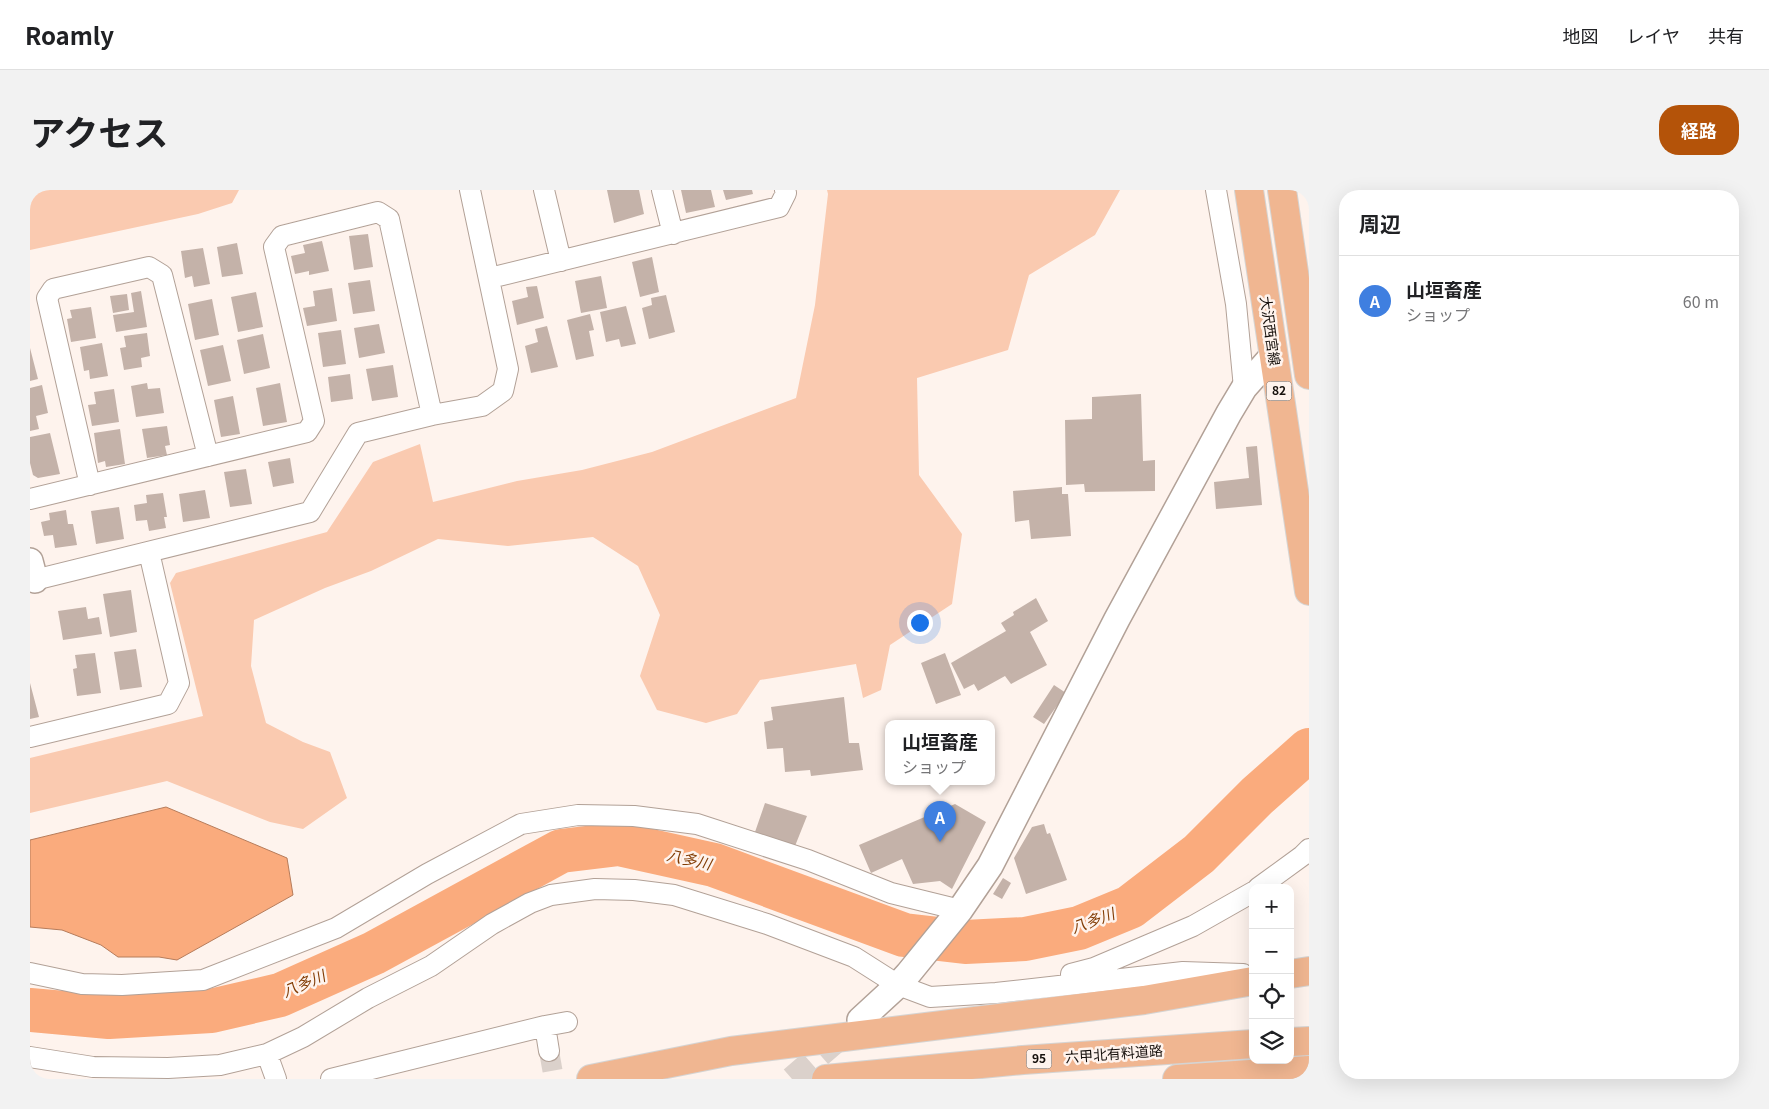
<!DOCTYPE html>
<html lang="ja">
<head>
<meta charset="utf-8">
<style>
  :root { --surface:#fff; --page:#f2f2f2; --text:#202124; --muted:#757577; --line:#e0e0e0; --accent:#b45309 }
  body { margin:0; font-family:Georgia,"Noto Sans JP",serif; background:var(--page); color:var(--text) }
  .controls { position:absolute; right:15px; bottom:15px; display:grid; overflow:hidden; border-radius:10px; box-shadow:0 5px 20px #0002 }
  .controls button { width:45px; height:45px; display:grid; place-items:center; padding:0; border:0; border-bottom:1px solid var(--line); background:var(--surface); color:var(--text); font:25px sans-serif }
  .you { position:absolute; left:889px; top:432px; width:18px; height:18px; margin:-12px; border:4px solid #fff; border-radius:50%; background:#1a73e8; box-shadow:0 0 0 8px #1a73e833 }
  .badge { display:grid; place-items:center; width:32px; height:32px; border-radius:50%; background:var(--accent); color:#fff; font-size:16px; font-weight:700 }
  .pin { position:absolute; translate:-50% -41px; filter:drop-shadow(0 1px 2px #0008) }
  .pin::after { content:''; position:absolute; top:26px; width:18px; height:15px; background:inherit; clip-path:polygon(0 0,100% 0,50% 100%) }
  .popup { position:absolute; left:855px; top:530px; width:110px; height:65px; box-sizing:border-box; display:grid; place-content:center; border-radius:10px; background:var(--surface); filter:drop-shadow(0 1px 4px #0005); font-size:16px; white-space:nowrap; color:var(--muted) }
  .popup b { font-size:19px; color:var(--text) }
  .popup::after { content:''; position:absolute; left:50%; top:100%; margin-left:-10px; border:10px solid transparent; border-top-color:var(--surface) }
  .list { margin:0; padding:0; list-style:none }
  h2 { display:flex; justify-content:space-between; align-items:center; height:65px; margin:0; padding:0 20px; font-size:21px }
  h2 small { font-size:16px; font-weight:400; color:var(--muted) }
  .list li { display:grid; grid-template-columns:32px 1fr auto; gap:15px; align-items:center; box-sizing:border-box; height:90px; padding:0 20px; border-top:1px solid var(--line) }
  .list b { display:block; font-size:19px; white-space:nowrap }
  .list p { margin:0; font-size:16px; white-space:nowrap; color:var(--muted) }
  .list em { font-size:16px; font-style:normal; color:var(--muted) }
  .icon { flex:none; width:28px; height:28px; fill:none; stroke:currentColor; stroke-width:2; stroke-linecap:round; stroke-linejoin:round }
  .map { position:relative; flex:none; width:1279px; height:889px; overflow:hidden; border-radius:20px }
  header { display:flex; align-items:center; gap:30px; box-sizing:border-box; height:70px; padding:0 25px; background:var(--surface); border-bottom:1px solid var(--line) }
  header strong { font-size:24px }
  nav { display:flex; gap:28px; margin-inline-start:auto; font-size:18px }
  .intro { display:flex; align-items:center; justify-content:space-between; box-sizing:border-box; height:120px; padding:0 30px }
  h1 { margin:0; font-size:35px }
  .button { padding:12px 22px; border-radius:20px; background:var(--accent); color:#fff; font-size:18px; font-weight:700 }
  main { display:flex; gap:30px; padding:0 30px }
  aside { flex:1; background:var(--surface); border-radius:20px; box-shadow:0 5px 20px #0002 }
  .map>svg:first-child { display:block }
  .green { fill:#facab0 }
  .water { fill:#faab7d; stroke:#b67c5b }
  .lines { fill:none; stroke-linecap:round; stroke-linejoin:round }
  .river { stroke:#faab7d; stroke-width:44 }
  .building { fill:#c4b2a9 }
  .minor-tunnel { stroke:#dbd1cb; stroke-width:20; stroke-dasharray:20 10; stroke-linecap:butt }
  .tertiary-tunnel { stroke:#dbd1cb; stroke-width:25; stroke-dasharray:25 12; stroke-linecap:butt }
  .minor-casing { stroke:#b2a197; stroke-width:22 }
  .tertiary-casing { stroke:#b2a197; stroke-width:28 }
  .primary-casing { stroke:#d5d4d3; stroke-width:30 }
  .minor { stroke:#fff; stroke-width:20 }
  .tertiary { stroke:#fff; stroke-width:25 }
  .primary { stroke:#f0b691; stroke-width:28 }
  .labels { text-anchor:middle; stroke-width:5; stroke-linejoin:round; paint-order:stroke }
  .shield { fill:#fef3ed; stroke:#5c5450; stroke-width:1 }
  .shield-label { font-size:12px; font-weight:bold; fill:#16100c }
  .street-label { font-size:14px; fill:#16100c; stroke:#fef3ed }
  .water-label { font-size:15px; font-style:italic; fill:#823c04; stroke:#fef3ed }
</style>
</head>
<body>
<header>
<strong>Roamly</strong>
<nav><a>地図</a><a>レイヤ</a><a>共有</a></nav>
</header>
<div class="intro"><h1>アクセス</h1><a class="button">経路</a></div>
<main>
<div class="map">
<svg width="1279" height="889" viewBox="0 0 1279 889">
  <rect width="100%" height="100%" fill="#fef3ed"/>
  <path class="green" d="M 0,0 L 209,0 L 202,13 L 168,24 L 0,60 Z
    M 797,0 L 1090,0 L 1065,45 L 999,85 L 978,160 L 887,188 L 889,285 L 932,344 L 922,414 L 860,455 L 851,500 L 833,508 L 826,474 L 730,490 L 707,524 L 676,533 L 627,520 L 610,486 L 630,425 L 608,376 L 563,347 L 478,356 L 408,349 L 341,381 L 295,398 L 224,430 L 221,476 L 236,533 L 273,552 L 300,562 L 317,608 L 273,639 L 240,632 L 137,591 L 0,623 L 0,568 L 173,526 L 140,393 L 146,383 L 297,342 L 343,272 L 390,254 L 403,312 L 487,291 L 552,280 L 622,262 L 766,208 L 785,115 L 798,4 Z"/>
  <path class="water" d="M 136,617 L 257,668 L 263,705 L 147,770 L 129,767 L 88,767 L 71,755 L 32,740 L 0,737 L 0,650 Z"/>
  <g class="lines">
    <path class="river" d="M 0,820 L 79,827 L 181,821 L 250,805 L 344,763 L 531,661 L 589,654 L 684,675 L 874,745 L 935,752 L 995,749 L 1049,738 L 1100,717 L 1169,664 L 1227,606 L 1279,560"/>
  </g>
  <path class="building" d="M 577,0 L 609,0 L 614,24 L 584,33 Z
    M 651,0 L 681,0 L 685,17 L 656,23 Z
    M 693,0 L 722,0 L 723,4 L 696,10 Z
    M 338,44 L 343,77 L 324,80 L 319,46 Z
    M 292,51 L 299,81 L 279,85 L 279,81 L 265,84 L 261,66 L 275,63 L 273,55 Z
    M 207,53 L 213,84 L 192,87 L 187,57 Z
    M 173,58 L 180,94 L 164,97 L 162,86 L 155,88 L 151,61 Z
    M 622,67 L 629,102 L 610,107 L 602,72 Z
    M 571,86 L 577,118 L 551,123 L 545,91 Z
    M 340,90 L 345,121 L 323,124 L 318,93 Z
    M 507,96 L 514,128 L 487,135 L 482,111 L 498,107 L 496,97 Z
    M 302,98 L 307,131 L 277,136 L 273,118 L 285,116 L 283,101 Z
    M 111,101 L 117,137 L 86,142 L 83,125 L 104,122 L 101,103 Z
    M 226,102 L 233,137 L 208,142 L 201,107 Z
    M 97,104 L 99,120 L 83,123 L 80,106 Z
    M 636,105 L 645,142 L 619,149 L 612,118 L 622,115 L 621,108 Z
    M 182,109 L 189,145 L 165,150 L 158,114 Z
    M 596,116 L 606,154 L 591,157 L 589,149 L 576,152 L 570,122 Z
    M 61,117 L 66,148 L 41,152 L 37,129 L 42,128 L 40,120 Z
    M 560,124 L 564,140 L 559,141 L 564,166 L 546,170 L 537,130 Z
    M 349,134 L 355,163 L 329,168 L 324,138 Z
    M 517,136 L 528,177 L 501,183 L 495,156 L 508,152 L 505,139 Z
    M 311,140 L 316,174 L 293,177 L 288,143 Z
    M 117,143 L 120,166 L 111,168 L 112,177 L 94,180 L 90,158 L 96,157 L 94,146 Z
    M 233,144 L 240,178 L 214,184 L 207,150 Z
    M 72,153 L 78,186 L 60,189 L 59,180 L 54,181 L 50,157 Z
    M 193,155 L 201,191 L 178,196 L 170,160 Z
    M 0,158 L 8,189 L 0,191 Z
    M 363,175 L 368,207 L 342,211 L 336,179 Z
    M 320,184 L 323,209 L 301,212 L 298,187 Z
    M 117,193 L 118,199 L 130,198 L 134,223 L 106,227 L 101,196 Z
    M 250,193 L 257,232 L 233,236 L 226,198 Z
    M 12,195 L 18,223 L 6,226 L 9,239 L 0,241 L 0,198 Z
    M 84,199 L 89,232 L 62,236 L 58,215 L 66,214 L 64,202 Z
    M 1111,204 L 1113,271 L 1125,270 L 1125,301 L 1055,302 L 1054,294 L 1036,295 L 1035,230 L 1062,229 L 1062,207 Z
    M 203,206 L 210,244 L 191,247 L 184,210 Z
    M 137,236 L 140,255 L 135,256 L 137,265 L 117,268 L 112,239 Z
    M 90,239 L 95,274 L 76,277 L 75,271 L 68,273 L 64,243 Z
    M 20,243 L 30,284 L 8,288 L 3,285 L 0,273 L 0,247 Z
    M 1227,256 L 1232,315 L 1186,319 L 1184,292 L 1219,288 L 1216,257 Z
    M 260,268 L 264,293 L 243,297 L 238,272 Z
    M 216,279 L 222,314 L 200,317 L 194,282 Z
    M 1032,297 L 1032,304 L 1038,304 L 1041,346 L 1001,349 L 999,330 L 985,332 L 983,301 Z
    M 175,300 L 180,328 L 153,332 L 149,304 Z
    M 133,303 L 137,327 L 134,327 L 136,338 L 119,341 L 117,330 L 106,331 L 104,315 L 117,313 L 116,305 Z
    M 89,317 L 94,349 L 66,354 L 61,321 Z
    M 36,320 L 38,334 L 43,334 L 47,355 L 25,358 L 23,345 L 14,346 L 11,332 L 20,330 L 19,323 Z
    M 101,400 L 107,442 L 80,447 L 73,404 Z
    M 1006,408 L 1018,431 L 1000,442 L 1017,475 L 981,494 L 975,486 L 948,501 L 944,494 L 934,499 L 921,473 L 976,441 L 971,433 L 984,425 L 983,422 Z
    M 56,417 L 58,429 L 69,427 L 72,444 L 33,450 L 28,421 Z
    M 106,459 L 112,497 L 90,500 L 84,462 Z
    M 65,463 L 71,503 L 47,506 L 43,479 L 47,478 L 45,465 Z
    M 915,463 L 931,505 L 906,514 L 891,473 Z
    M 0,493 L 9,527 L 0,529 Z
    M 1024,495 L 1036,503 L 1014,534 L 1003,527 Z
    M 814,507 L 819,553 L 829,553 L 833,580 L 781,586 L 780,580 L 755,582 L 753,558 L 737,559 L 734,532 L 743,530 L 741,517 Z
    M 735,613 L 777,626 L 765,656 L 725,642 Z
    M 925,614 L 956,632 L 922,699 L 910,691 L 883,694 L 872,669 L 841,683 L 829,655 Z
    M 1014,634 L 1017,644 L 1020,643 L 1037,690 L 996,704 L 984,668 L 1002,637 Z
    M 973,688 L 981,693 L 972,709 L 963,704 Z"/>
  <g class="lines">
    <path class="minor-tunnel" d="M 519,861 L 524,889"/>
    <path class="tertiary-tunnel" d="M 762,889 L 817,841"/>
    <defs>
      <path id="minor" d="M 514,0 L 531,71
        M 632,0 L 643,44
        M 1186,0 L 1206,114 L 1214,198
        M 460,88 L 749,17 L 756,3 L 755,0
        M 60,295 L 17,108 L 23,99 L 119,77 L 132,85 L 178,266
        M 0,309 L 277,242 L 284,231 L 244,57 L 252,46 L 348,22 L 359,29 L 402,225
        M 0,391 L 280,322 L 328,243 L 402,225 L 452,216 L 473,201 L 478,179 L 440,0
        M 0,547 L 138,514 L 149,493 L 119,362
        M 1228,698 L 1272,666 L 1279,659
        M 0,783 L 52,794 L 92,795 L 173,790 L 306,738 L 397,684 L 491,634 L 548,625 L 604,626 L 667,634 L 778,670 L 861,703 L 930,720
        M 1041,784 L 1064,778 L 1163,736 L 1223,702
        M 515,836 L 519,861
        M 237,864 L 246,889
        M 0,867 L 63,877 L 138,878 L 190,875 L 237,864 L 273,847 L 338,808 L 401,776 L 462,734 L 500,713 L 521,705 L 565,699 L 604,700 L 644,705 L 737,734 L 824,767 L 868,795 L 900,807 L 966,803 L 1153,782 L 1213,784
        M 301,889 L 515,836 L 537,832"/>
      <path id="tertiary" d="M 0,371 L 5,390
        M 830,830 L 868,795 L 878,784 L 930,720 L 960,676 L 1087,429 L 1199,223 L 1214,198 L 1244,164"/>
      <path id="primary" d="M 1219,0 L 1279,401
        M 1252,0 L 1279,185
        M 1260,784 L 1279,781
        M 1260,852 L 1279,851
        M 561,889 L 701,861 L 1114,810 L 1223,791
        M 796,889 L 993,870 L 1223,854
        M 1147,889 L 1279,880"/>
    </defs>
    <use href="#minor" class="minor-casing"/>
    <use href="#tertiary" class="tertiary-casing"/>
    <use href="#primary" class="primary-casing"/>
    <use href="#minor" class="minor"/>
    <use href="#tertiary" class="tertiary"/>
    <use href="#primary" class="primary"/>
  </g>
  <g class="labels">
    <g class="shield">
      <rect x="1236.5" y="191.5" width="25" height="19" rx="4"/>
      <rect x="996.5" y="859.5" width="25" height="19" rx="4"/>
    </g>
    <g class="shield-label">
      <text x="1249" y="205">82</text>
      <text x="1009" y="873">95</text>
    </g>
    <g class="street-label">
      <text transform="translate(1240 141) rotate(82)" y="5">大沢西宮線</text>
      <text transform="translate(1084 864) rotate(-4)" y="5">六甲北有料道路</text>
    </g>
    <g class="water-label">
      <text transform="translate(659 670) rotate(13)" y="5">八多川</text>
      <text transform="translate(1063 731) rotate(-20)" y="5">八多川</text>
      <text transform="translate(274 794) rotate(-23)" y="5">八多川</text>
    </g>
  </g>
</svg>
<div class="controls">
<button>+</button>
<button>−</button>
<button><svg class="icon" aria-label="locate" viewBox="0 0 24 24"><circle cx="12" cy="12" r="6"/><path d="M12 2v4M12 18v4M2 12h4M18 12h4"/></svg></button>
<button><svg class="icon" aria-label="layers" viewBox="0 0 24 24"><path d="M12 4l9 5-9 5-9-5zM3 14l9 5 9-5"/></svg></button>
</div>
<div class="you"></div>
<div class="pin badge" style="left:910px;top:652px;background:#3f7fe0">A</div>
<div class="popup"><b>山垣畜産</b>ショップ</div>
</div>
<aside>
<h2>周辺<small></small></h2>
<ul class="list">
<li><span class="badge" style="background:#3f7fe0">A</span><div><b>山垣畜産</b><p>ショップ</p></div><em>60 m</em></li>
</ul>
</aside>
</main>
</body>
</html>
